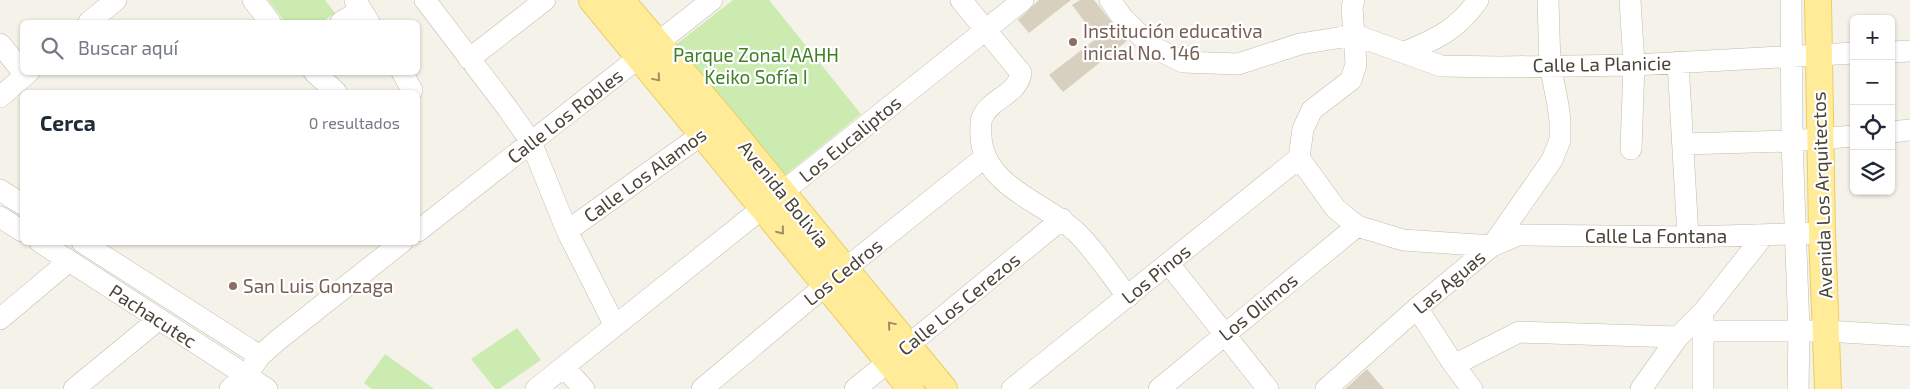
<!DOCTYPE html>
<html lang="es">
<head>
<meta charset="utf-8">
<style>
  :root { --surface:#fff; --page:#f2f2f3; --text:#1f2937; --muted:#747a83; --line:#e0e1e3 }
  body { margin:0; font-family:"Exo 2",sans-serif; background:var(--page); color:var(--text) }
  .controls { position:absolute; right:15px; top:15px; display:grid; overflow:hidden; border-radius:8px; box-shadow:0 1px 4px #0004 }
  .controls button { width:45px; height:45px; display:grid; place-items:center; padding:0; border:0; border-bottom:1px solid var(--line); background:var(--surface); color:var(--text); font:25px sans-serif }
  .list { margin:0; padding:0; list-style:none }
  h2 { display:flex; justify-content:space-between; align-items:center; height:65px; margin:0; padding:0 20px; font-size:21px }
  h2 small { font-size:16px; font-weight:400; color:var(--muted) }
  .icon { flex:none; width:28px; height:28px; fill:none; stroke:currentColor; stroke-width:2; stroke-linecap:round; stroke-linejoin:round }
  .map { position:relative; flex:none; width:1910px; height:389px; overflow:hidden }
  .search { position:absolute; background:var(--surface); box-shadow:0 1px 4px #0004; left:20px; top:20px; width:400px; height:55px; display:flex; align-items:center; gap:12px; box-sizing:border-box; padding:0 18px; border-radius:8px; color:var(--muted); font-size:19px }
  .panel { position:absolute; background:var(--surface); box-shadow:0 1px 4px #0004; left:20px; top:90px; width:400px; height:155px; border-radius:8px }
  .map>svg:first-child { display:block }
  .green { fill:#cbebb0 }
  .building { fill:#d8d0be }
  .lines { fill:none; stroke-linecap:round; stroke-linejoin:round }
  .minor-casing { stroke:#c1bcab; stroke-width:22 }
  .major-casing { stroke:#ebce62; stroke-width:28 }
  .minor { stroke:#fff; stroke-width:21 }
  .major { stroke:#ffeb98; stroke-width:26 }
  .oneway { stroke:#9b8f63 }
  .education-dot { fill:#8d6e63; stroke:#fff; stroke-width:2 }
  .labels { text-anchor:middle; stroke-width:4.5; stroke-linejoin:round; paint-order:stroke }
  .education-label { font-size:19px; fill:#785e54; stroke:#fff; text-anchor:start }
  .park-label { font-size:19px; fill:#408026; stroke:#fff }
  .street-label { font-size:19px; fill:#4a4437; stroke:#fff }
</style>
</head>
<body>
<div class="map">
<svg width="1910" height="389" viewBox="0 0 1910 389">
  <rect width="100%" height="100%" fill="#f5f3e9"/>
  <path class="green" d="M 268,0 L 325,0 L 335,13 L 322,22 L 285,22 Z
    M 733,0 L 769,0 L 861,114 L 783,177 L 674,46 Z
    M 517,328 L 541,360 L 499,389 L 495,389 L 471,359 Z
    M 385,354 L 434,389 L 372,389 L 364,383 Z"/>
  <path class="building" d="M 1039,0 L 1071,0 L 1029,33 L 1018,20 Z
    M 1080,0 L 1094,0 L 1127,41 L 1063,92 L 1049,75 L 1097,38 L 1072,5 Z
    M 1367,369 L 1384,389 L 1345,389 L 1355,380 Z"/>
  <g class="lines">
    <defs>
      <path id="minor" d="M 253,0 L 270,22
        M 355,0 L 369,22
        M 425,0 L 508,109 L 531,142 L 567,231 L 615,326
        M 961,0 L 1021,73 C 1017,96 990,98 982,118 C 980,123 981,132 981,137 C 984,187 1044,202 1075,231 C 1093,247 1112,277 1128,297
        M 1110,0 L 1122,17 L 1151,46 L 1183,62 L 1238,64 L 1300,44 L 1355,35 L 1441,66 L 1499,67 L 1634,65 L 1854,53
        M 1354,0 L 1352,7 L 1356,64 L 1351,80 L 1312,110 L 1303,129 L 1299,158 L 1336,209 L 1357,226 L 1403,240 L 1492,246 L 1518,235 L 1688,237 L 1822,233
        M 1630,0 L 1634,65 L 1631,149
        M 1791,0 L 1792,141 L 1799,331 L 1798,389
        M 89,22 L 116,0
        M 341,22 L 361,10
        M 0,44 L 22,71
        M 1405,52 C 1437,39 1458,29 1478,0
        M 1891,52 L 1910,51
        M 469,59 L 545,0
        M 1678,62 L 1688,237
        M 314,72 L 336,92
        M 402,72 L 412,90 L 411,92
        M 0,97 L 29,72
        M 1891,132 L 1910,130
        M 1683,144 L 1792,141 L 1854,136
        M 0,190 L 22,204
        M 0,217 L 22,231
        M 418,231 L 712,0
        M 567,231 L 715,125
        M 40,242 L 267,389
        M 82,242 L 260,356
        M 1169,264 L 1268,389
        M 1417,308 L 1454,365 L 1472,389
        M 0,319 L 69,261
        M 1703,331 L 1826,331 L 1910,336
        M 1454,365 L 1519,332 L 1678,337
        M 564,367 L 584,389
        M 74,389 L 159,319
        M 230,389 L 246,376 L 260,356 L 278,340 L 402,242
        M 536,389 L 1023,0
        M 702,389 L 845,269 L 985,157
        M 855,389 L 1062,219
        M 1012,389 L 1299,158
        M 1159,389 L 1357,226
        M 1326,389 L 1417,308 L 1492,246 L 1552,160 L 1560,140 L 1560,121 L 1558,105 L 1550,65 L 1548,0
        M 1641,389 L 1678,337 L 1704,311 L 1764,235
        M 1703,389 L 1703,318"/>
      <path id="major" d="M 592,0 L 911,389
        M 621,0 L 723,120 L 944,389
        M 1818,0 L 1822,233 L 1828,389"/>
    </defs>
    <use href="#minor" class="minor-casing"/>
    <use href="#major" class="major-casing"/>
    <use href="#minor" class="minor"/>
    <use href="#major" class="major"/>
  </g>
  <defs><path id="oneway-chevron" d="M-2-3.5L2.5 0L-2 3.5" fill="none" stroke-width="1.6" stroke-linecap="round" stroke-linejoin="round" transform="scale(1.25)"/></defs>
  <g class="oneway">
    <use href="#oneway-chevron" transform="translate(657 78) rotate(50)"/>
    <use href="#oneway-chevron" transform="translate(781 231) rotate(51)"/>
    <use href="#oneway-chevron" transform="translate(891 325) rotate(-130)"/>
  </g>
  <g class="education-dot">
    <circle cx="1073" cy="42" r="5"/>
    <circle cx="233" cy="286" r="5"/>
  </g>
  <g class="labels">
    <g class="education-label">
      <text x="1083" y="38">Institución educativa<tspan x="1083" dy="22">inicial No. 146</tspan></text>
      <text x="243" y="293">San Luis Gonzaga</text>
    </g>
    <g class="park-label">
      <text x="756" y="62">Parque Zonal AAHH<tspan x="756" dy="22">Keiko Sofía I</tspan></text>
    </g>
    <g class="street-label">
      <text transform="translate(1602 64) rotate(-1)" y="7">Calle La Planicie</text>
      <text transform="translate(565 116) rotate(-38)" y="7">Calle Los Robles</text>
      <text transform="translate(850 139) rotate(-39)" y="7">Los Eucaliptos</text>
      <text transform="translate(645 175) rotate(-36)" y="7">Calle Los Alamos</text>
      <text transform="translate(784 194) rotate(51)" y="7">Avenida Bolivia</text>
      <text transform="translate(1822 195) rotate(-92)" y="7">Avenida Los Arquitectos</text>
      <text x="1656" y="243">Calle La Fontana</text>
      <text transform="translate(843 272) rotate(-39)" y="7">Los Cedros</text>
      <text transform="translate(1156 274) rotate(-39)" y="7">Los Pinos</text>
      <text transform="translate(1449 282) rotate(-40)" y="7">Las Aguas</text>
      <text transform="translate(959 304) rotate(-39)" y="7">Calle Los Cerezos</text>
      <text transform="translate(1258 307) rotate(-39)" y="7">Los Olimos</text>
      <text transform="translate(153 316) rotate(33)" y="7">Pachacutec</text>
    </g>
  </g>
</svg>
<div class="controls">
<button>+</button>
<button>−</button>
<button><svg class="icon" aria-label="locate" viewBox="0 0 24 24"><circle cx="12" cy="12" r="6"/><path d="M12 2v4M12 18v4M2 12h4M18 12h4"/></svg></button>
<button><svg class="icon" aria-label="layers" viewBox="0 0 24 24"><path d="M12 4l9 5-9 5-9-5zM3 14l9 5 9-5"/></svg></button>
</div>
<div class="search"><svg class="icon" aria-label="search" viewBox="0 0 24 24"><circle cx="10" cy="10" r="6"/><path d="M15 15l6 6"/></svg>Buscar aquí</div>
<section class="panel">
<h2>Cerca<small>0 resultados</small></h2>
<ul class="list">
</ul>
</section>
</div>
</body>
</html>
